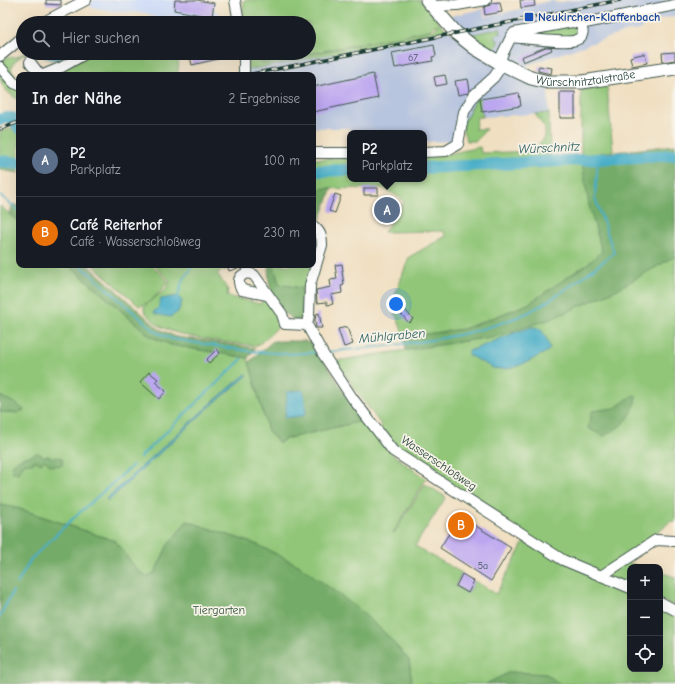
<!DOCTYPE html>
<html lang="de">
<head>
<meta charset="utf-8">
<style>
  :root { --surface:#171b24; --page:#242831; --text:#f1f3f6; --muted:#9ea1a6; --line:#363941; --accent:#1f6fb2 }
  body { margin:0; font-family:"Comic Neue",sans-serif; background:var(--page); color:var(--text) }
  .controls { position:absolute; right:12px; bottom:12px; display:grid; overflow:hidden; border-radius:8px; box-shadow:0 4px 16px #0002 }
  .controls button { width:36px; height:36px; display:grid; place-items:center; padding:0; border:0; border-bottom:1px solid var(--line); background:var(--surface); color:var(--text); font:20px sans-serif }
  .you { position:absolute; left:396px; top:304px; width:14px; height:14px; margin:-10px; border:3px solid #fff; border-radius:50%; background:#1a73e8; box-shadow:0 0 0 6px #1a73e833 }
  .badge { display:grid; place-items:center; width:26px; height:26px; border-radius:50%; background:var(--accent); color:#fff; font-size:13px; font-weight:700 }
  .pin { position:absolute; translate:-50% -50%; border:2px solid #fff; box-shadow:0 1px 4px #0006 }
  .popup { position:absolute; left:347px; top:130px; width:80px; height:52px; box-sizing:border-box; display:grid; place-content:center; border-radius:8px; background:var(--surface); filter:drop-shadow(0 1px 3px #0005); font-size:13px; white-space:nowrap; color:var(--muted) }
  .popup b { font-size:15px; color:var(--text) }
  .popup::after { content:''; position:absolute; left:50%; top:100%; margin-left:-8px; border:8px solid transparent; border-top-color:var(--surface) }
  .list { margin:0; padding:0; list-style:none }
  h2 { display:flex; justify-content:space-between; align-items:center; height:52px; margin:0; padding:0 16px; font-size:17px }
  h2 small { font-size:13px; font-weight:400; color:var(--muted) }
  .list li { display:grid; grid-template-columns:26px 1fr auto; gap:12px; align-items:center; box-sizing:border-box; height:72px; padding:0 16px; border-top:1px solid var(--line) }
  .list b { display:block; font-size:15px; white-space:nowrap }
  .list p { margin:0; font-size:13px; white-space:nowrap; color:var(--muted) }
  .list em { font-size:13px; font-style:normal; color:var(--muted) }
  .icon { flex:none; width:22px; height:22px; fill:none; stroke:currentColor; stroke-width:2; stroke-linecap:round; stroke-linejoin:round }
  .map { position:relative; flex:none; width:675px; height:684px; overflow:hidden }
  .search { position:absolute; background:var(--surface); box-shadow:0 4px 16px #0002; left:16px; top:16px; width:300px; height:44px; display:flex; align-items:center; gap:10px; box-sizing:border-box; padding:0 14px; border-radius:22px; color:var(--muted); font-size:15px }
  .panel { position:absolute; background:var(--surface); box-shadow:0 4px 16px #0002; left:16px; top:72px; width:300px; height:196px; border-radius:8px }
  .map>svg:first-child { display:block }
  .built { fill:#ccdbf9 }
  .industrial { fill:#b8c5de }
  .green { fill:#91c678; stroke:#588256 }
  .forest { fill:#74ab68; stroke:#4a744e }
  .water { fill:#48aec8; stroke:#34767e }
  .lines { fill:none; stroke-linecap:round; stroke-linejoin:round }
  .stream { stroke:#48aec8; stroke-width:2 }
  .river { stroke:#48aec8; stroke-width:12 }
  .building { fill:#bba6f0 }
  .minor-casing { stroke:#3e5549; stroke-width:12 }
  .major-casing { stroke:#3e5549; stroke-width:15 }
  .minor { stroke:#fff; stroke-width:10 }
  .major { stroke:#fff; stroke-width:13 }
  .rail-casing { stroke:#1f3d34; stroke-width:3.5 }
  .rail { stroke:#f7f3e8; stroke-width:2; stroke-dasharray:6; stroke-linecap:butt }
  .transit-dot { fill:#1a4fb4; stroke:#f7f3e8; stroke-width:1.5 }
  .labels { text-anchor:middle; stroke-width:3.5; stroke-linejoin:round; paint-order:stroke }
  .number-label { font-size:10px; fill:#465763 }
  .transit-label { font-size:12px; font-weight:bold; fill:#164399; stroke:#f7f3e8; text-anchor:start }
  .street-label { font-size:12px; fill:#1f3d34; stroke:#f7f3e8 }
  .park-label { font-size:12px; fill:#365842; stroke:#f7f3e8 }
  .water-label { font-size:13px; font-style:italic; fill:#2b5f60; stroke:#f7f3e8 }
</style>
</head>
<body>
<div class="map">
<svg width="675" height="684" viewBox="0 0 675 684">
  <rect width="100%" height="100%" fill="#f7f3e8"/>
  <filter id="ink" filterUnits="userSpaceOnUse"><feTurbulence type="fractalNoise" baseFrequency=".025" numOctaves="2"/><feDisplacementMap in="SourceGraphic" scale="8" xChannelSelector="R" yChannelSelector="G"/><feConvolveMatrix kernelMatrix="1 2 1 2 8 2 1 2 1" color-interpolation-filters="sRGB"/></filter>
  <filter id="wash" filterUnits="userSpaceOnUse"><feTurbulence type="fractalNoise" baseFrequency=".012" numOctaves="4" result="noise"/><feDisplacementMap in="SourceGraphic" scale="16" xChannelSelector="R" yChannelSelector="G"/><feGaussianBlur stdDeviation="0.9" result="paint"/><feColorMatrix in="noise" values="0 0 0 0 0 0 0 0 0 0 0 0 0 0 0 0 0 1.4 0 .05"/><feComposite in="paint" operator="in"/></filter>
  <g filter="url(#wash)">
    <rect width="100%" height="100%" fill="#f0dfc1"/>
    <path class="built" d="M 94,0 L 197,0 L 215,3 L 214,11 L 219,12 L 217,23 L 166,23 L 146,13 L 117,12 L 90,7 L 91,2 Z"/>
    <path class="industrial" d="M 552,0 L 557,3 L 573,0 L 675,0 L 675,16 L 646,23 L 640,30 L 625,32 L 527,65 L 528,72 L 465,36 L 450,16 L 483,9 L 484,17 L 534,6 L 537,4 Z
      M 446,30 L 548,86 L 549,113 L 483,117 L 480,99 L 454,141 L 424,142 L 424,133 L 351,133 L 349,128 L 313,128 L 313,75 L 247,75 L 248,70 L 409,39 Z"/>
    <path class="green" d="M 246,0 L 420,0 L 446,30 L 409,39 L 248,70 L 248,59 L 253,58 C 258,63 261,63 267,63 L 421,33 L 435,29 L 439,24 L 435,25 L 429,30 L 420,32 L 267,62 L 261,62 L 247,53 L 309,53 L 309,23 L 244,23 L 243,10 L 244,1 Z
      M 572,25 L 577,28 L 578,33 L 576,36 L 560,37 L 538,35 L 538,31 Z
      M 500,28 L 501,34 L 497,33 L 494,38 L 498,40 C 498,45 495,50 491,51 L 465,36 Z
      M 24,53 L 27,53 C 16,58 3,70 19,79 L 19,82 L 3,66 L 4,60 L 5,58 L 17,57 Z
      M 90,53 L 175,53 C 180,59 179,68 177,75 L 50,75 Z
      M 0,72 L 19,88 L 19,100 C 7,93 0,87 0,72 Z
      M 607,86 L 613,151 L 582,156 L 589,205 L 602,251 L 590,262 L 528,304 L 464,329 L 404,337 L 392,303 L 409,257 L 446,236 L 443,231 L 384,232 L 404,202 L 401,198 L 383,188 L 313,189 L 313,159 L 350,158 L 350,179 L 424,179 L 424,156 L 443,155 L 480,147 L 481,153 L 539,151 L 539,144 L 545,137 L 545,128 L 535,114 L 549,113 L 550,158 L 581,156 L 581,90 Z
      M 477,97 L 480,99 L 483,117 L 477,117 L 475,129 L 486,129 L 476,141 L 467,141 L 463,131 L 464,122 Z
      M 19,126 L 19,161 L 0,158 L 0,132 Z
      M 0,206 L 19,222 L 19,265 L 69,265 L 150,336 L 171,345 L 248,358 L 268,431 L 279,443 L 285,439 L 362,421 L 392,454 L 426,479 L 393,533 L 394,533 L 425,484 L 446,497 L 415,546 L 462,573 L 455,586 L 468,593 L 475,581 L 496,594 L 524,542 L 630,594 L 630,669 L 660,669 L 660,611 L 675,617 L 675,684 L 560,684 L 546,674 L 510,672 L 486,684 L 412,684 L 409,660 L 300,566 L 258,545 L 187,521 L 168,545 L 155,572 L 147,577 L 138,571 L 115,541 L 17,508 L 0,505 Z
      M 675,249 L 675,522 L 671,521 L 623,559 L 630,563 L 643,567 L 630,567 L 630,586 L 570,562 L 394,450 L 381,433 L 381,425 L 335,361 L 485,338 Z
      M 93,265 L 152,265 L 168,281 C 162,291 150,304 139,306 Z
      M 154,265 L 211,265 L 211,268 L 214,269 L 227,265 L 228,269 L 217,273 L 228,290 L 227,296 L 261,304 L 263,294 C 267,300 282,317 279,324 C 277,330 262,341 257,346 C 230,342 186,340 162,327 C 155,324 149,316 144,311 L 144,306 L 165,290 L 170,281 Z
      M 273,265 L 313,265 L 307,311 L 302,321 L 295,321 L 284,313 L 303,312 L 301,288 L 279,284 Z
      M 660,572 L 675,577 L 675,606 L 660,600 Z"/>
    <path class="forest" d="M 675,145 L 675,255 L 672,258 L 614,291 L 551,319 L 497,336 L 406,350 L 404,337 L 464,329 L 528,304 L 590,262 L 602,251 L 589,205 L 581,156 Z
      M 0,163 L 19,165 L 19,173 L 0,170 Z
      M 332,188 L 318,225 L 313,209 L 313,189 Z
      M 14,204 L 19,206 L 19,222 L 10,215 L 12,206 Z
      M 69,265 L 88,265 L 159,329 L 176,337 L 255,348 L 248,358 L 171,345 L 150,336 Z
      M 269,265 L 274,266 L 279,284 L 301,288 L 303,318 L 295,320 C 288,315 277,308 274,300 C 270,291 267,274 269,265 Z
      M 273,341 L 305,341 L 315,346 L 362,421 L 285,439 L 279,443 L 268,431 L 249,362 Z
      M 633,395 L 636,396 C 634,418 622,426 604,436 L 588,428 L 592,411 L 615,408 Z
      M 0,396 L 17,404 L 24,410 L 17,413 L 0,412 Z
      M 37,453 L 40,454 L 44,457 L 48,456 L 53,458 L 55,457 L 61,458 L 63,461 L 62,465 L 58,466 L 56,465 L 53,466 C 46,464 48,462 44,460 L 41,464 L 34,460 L 34,463 C 21,463 25,464 18,473 L 13,473 L 11,467 C 19,456 26,458 37,453 Z
      M 0,505 L 17,508 L 115,541 L 138,571 L 147,577 L 155,572 L 168,545 L 187,521 L 258,545 L 300,566 L 356,607 L 385,633 L 409,660 L 412,684 L 0,684 Z
      M 510,672 L 546,674 L 560,684 L 486,684 Z"/>
    <path class="water" d="M 44,53 L 73,53 C 60,60 57,62 43,57 Z
      M 178,296 L 182,301 L 178,312 L 170,317 L 155,314 L 154,311 L 158,309 L 161,299 Z
      M 532,327 C 544,327 546,338 550,348 L 549,350 C 544,354 538,356 533,359 C 519,366 508,371 493,368 L 468,355 L 469,351 C 490,344 510,333 532,327 Z
      M 246,374 L 248,375 L 205,411 L 108,501 L 106,499 L 207,407 Z
      M 302,390 L 304,392 L 306,414 L 303,416 L 285,418 L 287,392 Z"/>
    <g class="lines">
      <path class="stream" d="M 0,195 L 19,211
        M 80,265 L 156,332 L 172,339 L 248,351 L 289,354 L 319,352
        M 178,296 L 182,282 L 193,265
        M 325,352 C 382,346 440,343 495,325 C 507,321 519,317 529,312 C 559,296 587,274 614,253 L 595,198 L 598,159
        M 140,457 L 242,359
        M 17,584 L 31,559 L 68,523 L 133,465
        M 0,616 L 13,591"/>
      <path class="river" d="M 0,120 L 4,118 L 13,118 L 19,128
        M 0,161 L 19,163
        M 424,168 L 675,155
        M 313,171 L 350,170"/>
    </g>
    <g id="blocks">
      <path class="building" d="M 46,0 L 61,0 L 61,5 L 46,4 Z
        M 175,0 L 197,0 L 214,3 L 212,17 L 174,10 Z
        M 520,0 L 534,0 L 535,6 L 521,8 Z
        M 500,2 L 502,12 L 485,15 L 484,7 L 490,5 L 491,3 Z
        M 434,45 L 436,56 L 432,57 L 433,61 L 395,68 L 392,53 Z
        M 546,47 L 551,47 L 552,50 L 523,62 L 521,57 Z
        M 675,52 L 675,60 L 663,62 L 662,53 Z
        M 189,53 L 235,53 L 235,55 L 192,65 Z
        M 642,54 L 645,54 L 647,63 L 632,66 L 630,57 Z
        M 539,66 L 552,68 L 551,74 L 538,71 Z
        M 373,74 L 378,98 L 313,112 L 313,87 Z
        M 445,75 L 447,84 L 436,86 L 434,77 Z
        M 468,79 L 470,90 L 468,93 L 458,95 L 455,81 Z
        M 560,92 L 575,92 L 575,118 L 560,118 Z
        M 519,93 L 521,106 L 482,112 L 480,99 Z
        M 364,188 L 378,188 L 378,195 L 364,195 Z
        M 335,194 L 341,196 L 335,213 L 329,211 Z
        M 342,264 L 343,271 L 342,271 L 344,285 L 341,286 L 342,293 L 331,295 L 333,304 L 327,305 L 327,302 L 317,303 L 316,290 L 331,287 L 330,280 L 337,279 L 335,265 Z
        M 227,265 L 244,265 L 244,266 L 229,271 Z
        M 400,300 L 406,311 L 413,319 L 409,323 L 401,314 L 395,303 Z
        M 319,313 L 322,328 L 316,328 L 315,320 L 316,314 Z
        M 347,327 L 353,344 L 344,347 L 338,329 Z
        M 217,349 L 220,353 L 209,363 L 206,360 Z
        M 149,372 L 158,379 L 155,382 L 166,391 L 159,399 L 140,382 Z
        M 460,516 L 511,548 L 491,581 L 440,548 Z
        M 462,574 L 474,581 L 468,593 L 456,586 Z"/>
    </g>
  </g>
  <g filter="url(#ink)">
    <use href="#blocks" fill-opacity="0" stroke="#3e5549" stroke-width="1"/>
    <g class="lines">
      <defs>
        <path id="minor" d="M 235,0 L 239,23
          M 433,6 L 457,5 L 486,0
          M 42,23 L 86,0
          M 511,37 C 523,38 567,44 576,40 C 584,37 584,30 580,24
          M 244,53 L 244,75
          M 0,56 L 23,37
          M 30,62 L 40,75
          M 0,67 L 14,83 L 19,85
          M 43,75 L 62,67 L 87,53
          M 424,152 L 446,151 L 458,144 L 464,112 L 474,95 L 494,77 L 498,71 L 502,55 L 511,37 L 514,33 L 572,22 L 580,24 L 675,5
          M 313,153 L 350,153
          M 313,226 C 320,231 322,236 322,245 L 310,285 L 309,315 L 307,325 L 323,354 L 353,399 L 393,451 L 563,560 L 630,588
          M 267,295 L 242,290 C 234,279 243,270 254,275 L 282,314 L 285,324 L 307,325
          M 601,576 L 656,540 L 674,541
          M 660,602 L 675,610"/>
        <g id="major">
          <path id="s1" d="M 427,0 L 456,33 L 475,48 L 500,63 L 531,78 L 548,82 L 582,82 L 675,68"/>
        </g>
      </defs>
      <use href="#minor" class="minor-casing"/>
      <use href="#major" class="major-casing"/>
      <use href="#minor" class="minor"/>
      <use href="#major" class="major"/>
      <defs>
        <path id="rail" d="M 247,75 L 620,0
          M 0,129 L 19,122"/>
      </defs>
      <use href="#rail" class="rail-casing"/>
      <use href="#rail" class="rail"/>
    </g>
  </g>
  <rect class="transit-dot" x="524" y="12" width="10" height="10" rx="2"/>
  <g class="labels">
    <g class="number-label">
      <text x="413" y="61">67</text>
      <text x="483" y="569">5a</text>
    </g>
    <g class="transit-label">
      <text x="538" y="21">Neukirchen-Klaffenbach</text>
    </g>
    <g class="street-label">
      <text dy="4" stroke="none"><textPath href="#s1" startOffset="187">Würschnitztalstraße</textPath></text>
      <text transform="translate(439 463) rotate(34)" y="4">Wasserschloßweg</text>
    </g>
    <g class="park-label">
      <text x="219" y="614">Tiergarten</text>
    </g>
    <g class="water-label">
      <text transform="translate(549 147) rotate(-3)" y="5">Würschnitz</text>
      <text transform="translate(392 335) rotate(-5)" y="5">Mühlgraben</text>
    </g>
  </g>
</svg>
<div class="controls">
<button>+</button>
<button>−</button>
<button><svg class="icon" aria-label="locate" viewBox="0 0 24 24"><circle cx="12" cy="12" r="6"/><path d="M12 2v4M12 18v4M2 12h4M18 12h4"/></svg></button>
</div>
<div class="you"></div>
<div class="pin badge" style="left:387px;top:210px;background:#5c6f8a">A</div>
<div class="popup"><b>P2</b>Parkplatz</div>
<div class="pin badge" style="left:461px;top:525px;background:#e8710a">B</div>
<div class="search"><svg class="icon" aria-label="search" viewBox="0 0 24 24"><circle cx="10" cy="10" r="6"/><path d="M15 15l6 6"/></svg>Hier suchen</div>
<section class="panel">
<h2>In der Nähe<small>2 Ergebnisse</small></h2>
<ul class="list">
<li><span class="badge" style="background:#5c6f8a">A</span><div><b>P2</b><p>Parkplatz</p></div><em>100 m</em></li>
<li><span class="badge" style="background:#e8710a">B</span><div><b>Café Reiterhof</b><p>Café · Wasserschloßweg</p></div><em>230 m</em></li>
</ul>
</section>
</div>
</body>
</html>
